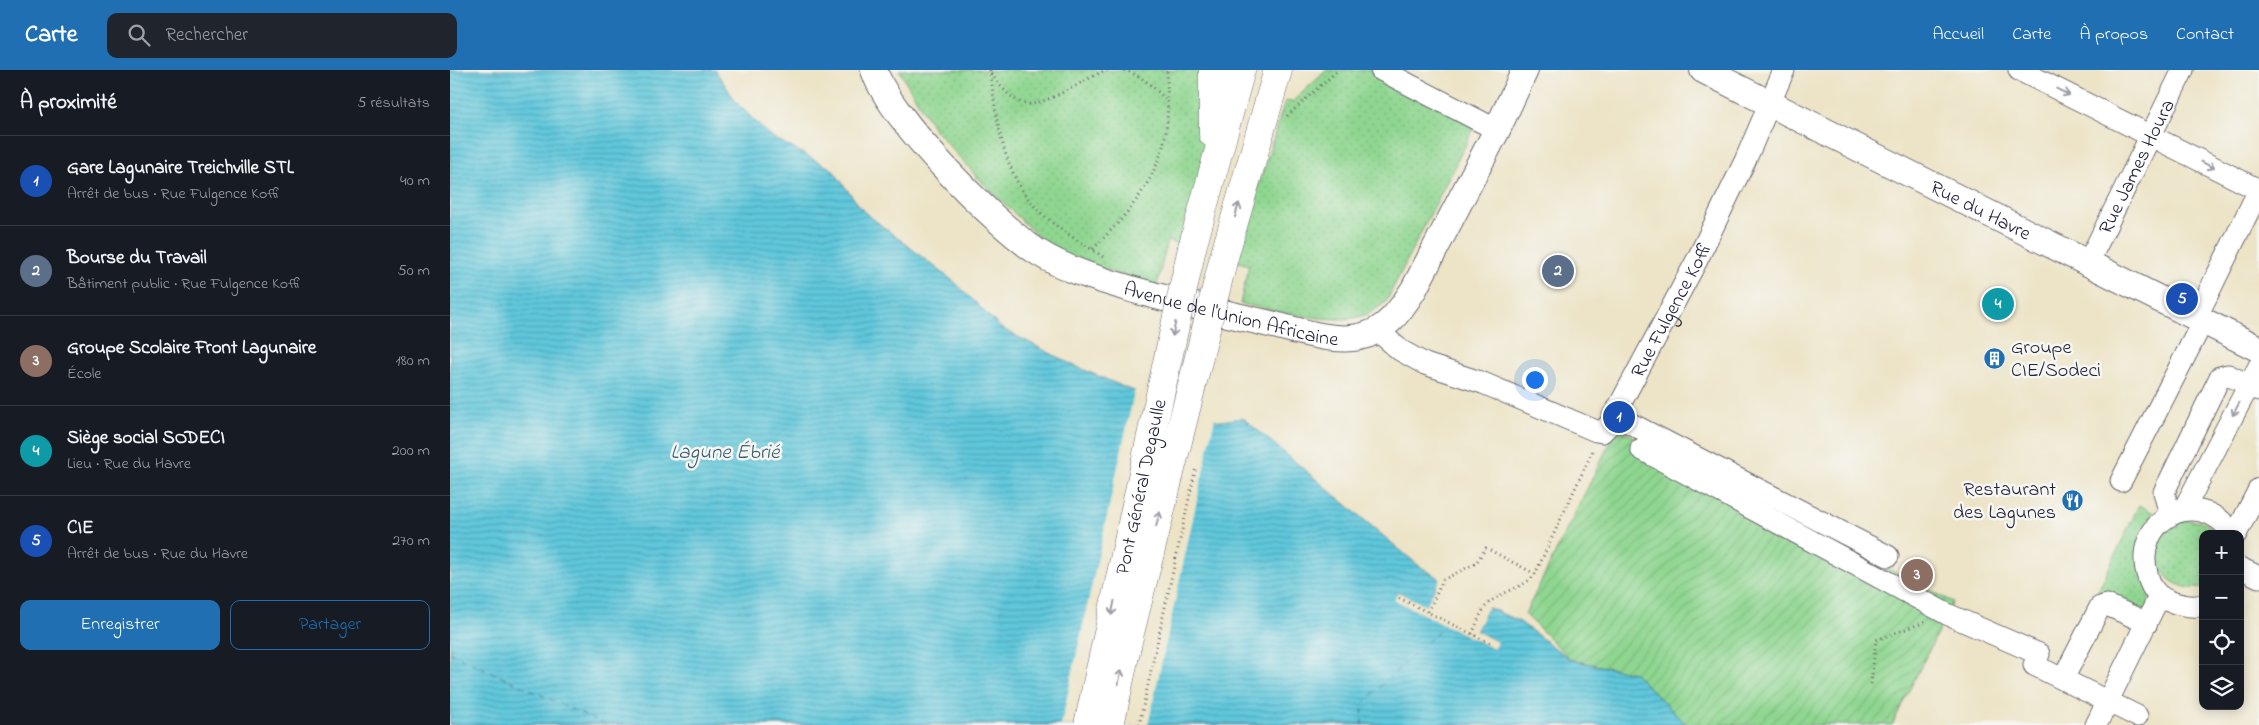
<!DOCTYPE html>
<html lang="fr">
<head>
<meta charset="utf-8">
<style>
  :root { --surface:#171b24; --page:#20242c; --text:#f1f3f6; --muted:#9ea1a6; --line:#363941; --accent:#1f6fb2 }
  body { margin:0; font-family:"Indie Flower",sans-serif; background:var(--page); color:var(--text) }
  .controls { position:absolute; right:15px; bottom:15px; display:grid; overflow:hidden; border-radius:10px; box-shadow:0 2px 12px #0003 }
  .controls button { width:45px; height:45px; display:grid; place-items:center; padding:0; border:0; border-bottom:1px solid var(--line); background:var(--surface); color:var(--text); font:25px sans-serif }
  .you { position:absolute; left:1084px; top:309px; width:18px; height:18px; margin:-12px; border:4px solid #fff; border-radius:50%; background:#1a73e8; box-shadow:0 0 0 8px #1a73e833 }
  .badge { display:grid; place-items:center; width:32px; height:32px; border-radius:50%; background:var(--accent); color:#fff; font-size:16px; font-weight:700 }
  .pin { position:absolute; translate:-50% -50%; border:2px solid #fff; box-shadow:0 1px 5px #0006 }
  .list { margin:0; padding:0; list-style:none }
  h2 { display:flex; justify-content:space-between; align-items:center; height:65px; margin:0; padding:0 20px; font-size:21px }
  h2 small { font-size:16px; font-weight:400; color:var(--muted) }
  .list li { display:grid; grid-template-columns:32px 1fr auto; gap:15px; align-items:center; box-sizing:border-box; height:90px; padding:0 20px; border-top:1px solid var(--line) }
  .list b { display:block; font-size:19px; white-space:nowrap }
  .list p { margin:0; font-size:16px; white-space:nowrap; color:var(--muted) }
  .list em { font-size:16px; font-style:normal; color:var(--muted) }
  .actions { display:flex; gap:10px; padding:15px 20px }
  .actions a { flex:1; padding:11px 0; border:1px solid var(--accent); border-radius:10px; text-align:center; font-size:18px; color:var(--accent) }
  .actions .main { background:var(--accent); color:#fff }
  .icon { flex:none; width:28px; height:28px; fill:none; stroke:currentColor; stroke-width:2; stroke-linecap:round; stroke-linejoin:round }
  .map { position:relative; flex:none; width:1809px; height:655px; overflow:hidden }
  header { display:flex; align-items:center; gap:30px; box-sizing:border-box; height:70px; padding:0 25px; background:var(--accent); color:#fff }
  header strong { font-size:24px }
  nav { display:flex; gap:28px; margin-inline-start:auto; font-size:18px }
  .search { width:350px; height:45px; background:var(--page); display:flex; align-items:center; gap:12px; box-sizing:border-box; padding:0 18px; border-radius:10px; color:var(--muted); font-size:19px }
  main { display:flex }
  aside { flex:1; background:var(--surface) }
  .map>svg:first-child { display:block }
  .grass { fill:url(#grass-dots); stroke:#587c66 }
  .garden { fill:url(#garden-furrows); stroke:#587c66 }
  .water { fill:url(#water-rules); stroke:#41758c }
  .pier { fill:#ede4c7 }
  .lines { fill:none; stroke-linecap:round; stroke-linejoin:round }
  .ferry { stroke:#385c73; stroke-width:1; stroke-dasharray:6 5; stroke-linecap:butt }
  .minor-casing { stroke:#69666c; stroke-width:23 }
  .major-casing { stroke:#69666c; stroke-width:28 }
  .highway-casing { stroke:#69666c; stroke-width:29 }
  .path { stroke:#69666c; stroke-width:3; stroke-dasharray:1 4; stroke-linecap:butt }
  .minor { stroke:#fff; stroke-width:21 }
  .major { stroke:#fff; stroke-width:26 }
  .highway { stroke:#fff; stroke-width:28 }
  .highway-bridge-casing { stroke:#69666c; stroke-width:29; stroke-linecap:butt }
  .path-bridge { stroke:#69666c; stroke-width:3; stroke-dasharray:1 4; stroke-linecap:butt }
  .highway-bridge { stroke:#fff; stroke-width:28 }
  .oneway { stroke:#9c9ca7 }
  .labels { text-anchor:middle; stroke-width:5; stroke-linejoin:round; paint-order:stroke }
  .street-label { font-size:20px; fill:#22223b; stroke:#f6f6f2 }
  .poi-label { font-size:20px; fill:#22223b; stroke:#f6f6f2; text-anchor:start }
  .water-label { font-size:21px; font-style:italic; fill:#385c73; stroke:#f6f6f2 }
</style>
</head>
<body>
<header>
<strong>Carte</strong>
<div class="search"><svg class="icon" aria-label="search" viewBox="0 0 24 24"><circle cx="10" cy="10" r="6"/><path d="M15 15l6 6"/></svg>Rechercher</div>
<nav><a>Accueil</a><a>Carte</a><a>À propos</a><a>Contact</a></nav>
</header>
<main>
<aside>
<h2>À proximité<small>5 résultats</small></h2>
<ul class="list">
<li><span class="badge" style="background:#1a4fb4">1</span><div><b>Gare Lagunaire Treichville STL</b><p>Arrêt de bus · Rue Fulgence Koffi</p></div><em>40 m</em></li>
<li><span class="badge" style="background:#5c6f8a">2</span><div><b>Bourse du Travail</b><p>Bâtiment public · Rue Fulgence Koffi</p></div><em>50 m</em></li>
<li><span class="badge" style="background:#8d6e63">3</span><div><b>Groupe Scolaire Front Lagunaire</b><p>École</p></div><em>180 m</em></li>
<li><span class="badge" style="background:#0f9aa8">4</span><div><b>Siège social SODECI</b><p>Lieu · Rue du Havre</p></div><em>200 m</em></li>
<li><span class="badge" style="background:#1a4fb4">5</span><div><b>CIE</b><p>Arrêt de bus · Rue du Havre</p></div><em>270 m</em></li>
</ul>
<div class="actions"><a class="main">Enregistrer</a><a>Partager</a></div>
</aside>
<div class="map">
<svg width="1809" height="655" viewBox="0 0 1809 655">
  <defs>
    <pattern id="grass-dots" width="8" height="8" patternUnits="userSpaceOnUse" patternTransform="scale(1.25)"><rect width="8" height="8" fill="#8fd690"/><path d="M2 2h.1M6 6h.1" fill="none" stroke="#7bb77d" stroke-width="1.8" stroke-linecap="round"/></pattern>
    <pattern id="garden-furrows" width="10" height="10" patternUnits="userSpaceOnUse" patternTransform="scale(1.25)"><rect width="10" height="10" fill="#8fd690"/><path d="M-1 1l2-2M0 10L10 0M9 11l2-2" fill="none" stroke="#7bb77d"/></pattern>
    <pattern id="water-rules" width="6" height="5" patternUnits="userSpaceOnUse" patternTransform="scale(1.25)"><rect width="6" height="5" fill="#60c8dc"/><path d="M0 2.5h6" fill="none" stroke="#4fa2b4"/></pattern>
  </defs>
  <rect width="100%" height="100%" fill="#f6f6f2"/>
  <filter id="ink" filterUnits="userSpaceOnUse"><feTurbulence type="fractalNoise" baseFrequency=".02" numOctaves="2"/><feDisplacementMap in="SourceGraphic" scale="10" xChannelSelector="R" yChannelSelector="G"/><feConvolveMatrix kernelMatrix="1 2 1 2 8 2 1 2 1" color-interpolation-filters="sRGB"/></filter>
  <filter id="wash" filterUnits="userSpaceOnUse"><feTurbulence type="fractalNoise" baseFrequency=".0096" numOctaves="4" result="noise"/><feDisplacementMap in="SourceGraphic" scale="20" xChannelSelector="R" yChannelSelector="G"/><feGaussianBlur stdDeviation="1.12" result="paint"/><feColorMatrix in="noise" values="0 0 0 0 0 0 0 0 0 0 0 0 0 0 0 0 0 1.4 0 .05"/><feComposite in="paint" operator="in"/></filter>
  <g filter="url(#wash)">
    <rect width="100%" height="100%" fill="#ede4c7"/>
    <path class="grass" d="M 449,0 L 777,0 L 757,84 L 731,175 L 717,171 L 707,216 L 619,188 L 594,172 L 528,108 L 484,59 Z
      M 877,0 L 949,0 L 1031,44 L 936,232 C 927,238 919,245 909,247 C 873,254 826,240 790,234 L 799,195 L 785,191 L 835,31 L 842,32 Z
      M 1689,435 L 1704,443 L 1691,463 L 1702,526 L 1693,543 L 1648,521 Z
      M 1734,450 L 1755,452 L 1769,464 L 1753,464 L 1753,518 C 1705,523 1689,468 1734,450 Z"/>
    <path class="garden" d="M 1167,358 L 1503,532 L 1442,655 L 1237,655 L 1184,603 L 1121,590 L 1075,544 Z"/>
    <path class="water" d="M 0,0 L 265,0 L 287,33 L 320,66 L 382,99 L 413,141 L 507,214 L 551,258 L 623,295 L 676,318 L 770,351 L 793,348 L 968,495 L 990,509 L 976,536 L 949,522 L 945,530 L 1044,579 L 1047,572 L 1026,561 L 1038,537 L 1070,552 L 1121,590 L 1184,603 L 1237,655 L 0,655 Z"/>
    <path class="pier" d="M 685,319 L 765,347 L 698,655 L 611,655 Z
      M 990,509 L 992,510 L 977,538 L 949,525 L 948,528 L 1043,576 L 1044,573 L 1024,562 L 1036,536 L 1038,537 L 1026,561 L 1047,572 L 1044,579 L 944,530 L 948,522 L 976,535 Z"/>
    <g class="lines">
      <path class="ferry" d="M 0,583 L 156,655
        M 912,655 L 913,633 L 995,555"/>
    </g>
  </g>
  <g filter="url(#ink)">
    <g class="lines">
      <defs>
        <g id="minor">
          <path d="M 931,0 L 1047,60"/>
          <path d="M 1569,0 L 1809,120"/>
          <path id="s1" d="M 1638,193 L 1733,0"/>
          <path d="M 1746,248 L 1809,120"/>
          <path id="s2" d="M 928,261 L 950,280 L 975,294 L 1033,313 L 1146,361 L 1152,362 L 1159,355 L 1247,190 L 1295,91 L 1334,0"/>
          <path d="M 1164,345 L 1438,486"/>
          <path d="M 1191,379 L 1497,544 L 1589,584"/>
          <path d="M 1671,411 L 1753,251"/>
          <path d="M 1734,439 L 1809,296"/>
          <path d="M 1720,445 L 1714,422 L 1770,307 L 1778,305 L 1809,320"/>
          <path d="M 1786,464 L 1809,419"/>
          <path d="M 1790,498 L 1809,507"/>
          <path d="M 1753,535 C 1742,538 1730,535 1719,531 C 1707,526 1702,520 1698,507 C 1680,451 1747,413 1783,464"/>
          <path d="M 1584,595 L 1687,646"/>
          <path d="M 1613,609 L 1650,537 L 1657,535 L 1697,553"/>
          <path d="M 1646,655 L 1709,527"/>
        </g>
        <g id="major">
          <path id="s3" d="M 424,0 C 439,47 543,153 586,181 C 617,201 654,211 688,221 C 731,233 773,243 816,253 C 843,259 883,273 909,267 C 936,262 950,241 964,219 L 1047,60 L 1075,0"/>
          <path id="s4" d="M 1253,0 L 1809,279"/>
        </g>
        <path id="highway" d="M 763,0 L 763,64
          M 742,178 L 791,0
          M 774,187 L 828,0"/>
      </defs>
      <use href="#minor" class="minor-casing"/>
      <use href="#major" class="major-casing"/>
      <use href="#highway" class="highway-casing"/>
      <path class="path" d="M 540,0 C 547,53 553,113 598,149 C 615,164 636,175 655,188
        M 674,0 C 692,6 704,17 717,31
        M 541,4 C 550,15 558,27 572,33 C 589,40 636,9 653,1 L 658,0
        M 837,46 L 888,0
        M 643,179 C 678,144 712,106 717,54 C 718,36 717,18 717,0
        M 949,528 L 1042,574
        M 978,542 L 993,510 L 1026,493 L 1036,478 L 1085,504
        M 1022,564 C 1026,556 1030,543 1036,536 C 1049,521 1074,519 1085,504 L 1144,378
        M 1421,614 L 1426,570 L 1475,552"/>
      <use href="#minor" class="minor"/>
      <use href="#major" class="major"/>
      <use href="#highway" class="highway"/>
      <defs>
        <g id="highway-bridge">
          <path id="s5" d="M 638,655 L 742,178"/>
          <path d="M 660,655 L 679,567 L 774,187"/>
        </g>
      </defs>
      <use href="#highway-bridge" class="highway-bridge-casing"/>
      <path class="path-bridge" d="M 689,655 L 746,397"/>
      <use href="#highway-bridge" class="highway-bridge"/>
    </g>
    <defs><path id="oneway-shaft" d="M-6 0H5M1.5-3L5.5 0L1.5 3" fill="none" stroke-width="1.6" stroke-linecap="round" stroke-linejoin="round" transform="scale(1.25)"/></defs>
    <g class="oneway">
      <use href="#oneway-shaft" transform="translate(1613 22) rotate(27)"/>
      <use href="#oneway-shaft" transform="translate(1758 95) rotate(27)"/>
      <use href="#oneway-shaft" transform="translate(787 140) rotate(-74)"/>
      <use href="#oneway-shaft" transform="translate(724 259) rotate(102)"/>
      <use href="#oneway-shaft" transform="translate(1786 339) rotate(118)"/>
      <use href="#oneway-shaft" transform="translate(708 449) rotate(-76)"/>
      <use href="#oneway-shaft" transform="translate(663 538) rotate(102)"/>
      <use href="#oneway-shaft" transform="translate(670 607) rotate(-78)"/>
    </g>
  </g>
  <defs>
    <symbol id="building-disc" viewBox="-11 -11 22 22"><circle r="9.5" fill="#1f6fb2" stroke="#f6f6f2"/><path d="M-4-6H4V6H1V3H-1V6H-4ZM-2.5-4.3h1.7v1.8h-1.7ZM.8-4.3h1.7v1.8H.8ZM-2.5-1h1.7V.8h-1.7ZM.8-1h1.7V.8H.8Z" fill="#fff"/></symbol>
    <symbol id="restaurant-disc" viewBox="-11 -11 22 22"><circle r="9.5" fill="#1f6fb2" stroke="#f6f6f2"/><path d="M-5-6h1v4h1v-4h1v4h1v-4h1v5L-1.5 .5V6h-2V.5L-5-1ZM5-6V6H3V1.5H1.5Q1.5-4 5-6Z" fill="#fff"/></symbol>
  </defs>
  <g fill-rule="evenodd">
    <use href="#building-disc" x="1532" y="276" width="25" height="25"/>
    <use href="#restaurant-disc" x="1610" y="418" width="25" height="25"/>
  </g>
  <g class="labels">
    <g class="street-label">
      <text dy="7" stroke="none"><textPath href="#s1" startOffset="108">Rue James Houra</textPath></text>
      <text dy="7" stroke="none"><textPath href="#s4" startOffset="311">Rue du Havre</textPath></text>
      <text dy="7" stroke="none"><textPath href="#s2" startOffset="388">Rue Fulgence Koffi</textPath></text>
      <text dy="7" stroke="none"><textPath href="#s3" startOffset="451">Avenue de l'Union Africaine</textPath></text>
      <text dy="7" stroke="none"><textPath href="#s5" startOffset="244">Pont Général Degaulle</textPath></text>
    </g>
    <g class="poi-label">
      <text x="1561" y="283">Groupe<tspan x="1561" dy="23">CIE/Sodeci</tspan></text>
      <text x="1606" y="425" text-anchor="end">Restaurant<tspan x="1606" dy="23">des Lagunes</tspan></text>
    </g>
    <g class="water-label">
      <text x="275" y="388">Lagune Ébrié</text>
    </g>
  </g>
</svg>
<div class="controls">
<button>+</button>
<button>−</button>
<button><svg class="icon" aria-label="locate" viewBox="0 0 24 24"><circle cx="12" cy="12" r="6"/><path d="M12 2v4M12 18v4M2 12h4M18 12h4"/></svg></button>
<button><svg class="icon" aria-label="layers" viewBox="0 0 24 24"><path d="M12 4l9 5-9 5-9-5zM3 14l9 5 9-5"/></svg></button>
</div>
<div class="you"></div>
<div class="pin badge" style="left:1169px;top:347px;background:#1a4fb4">1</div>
<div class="pin badge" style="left:1108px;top:201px;background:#5c6f8a">2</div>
<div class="pin badge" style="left:1467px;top:505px;background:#8d6e63">3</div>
<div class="pin badge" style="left:1548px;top:234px;background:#0f9aa8">4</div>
<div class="pin badge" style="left:1732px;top:229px;background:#1a4fb4">5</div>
</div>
</main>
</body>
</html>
